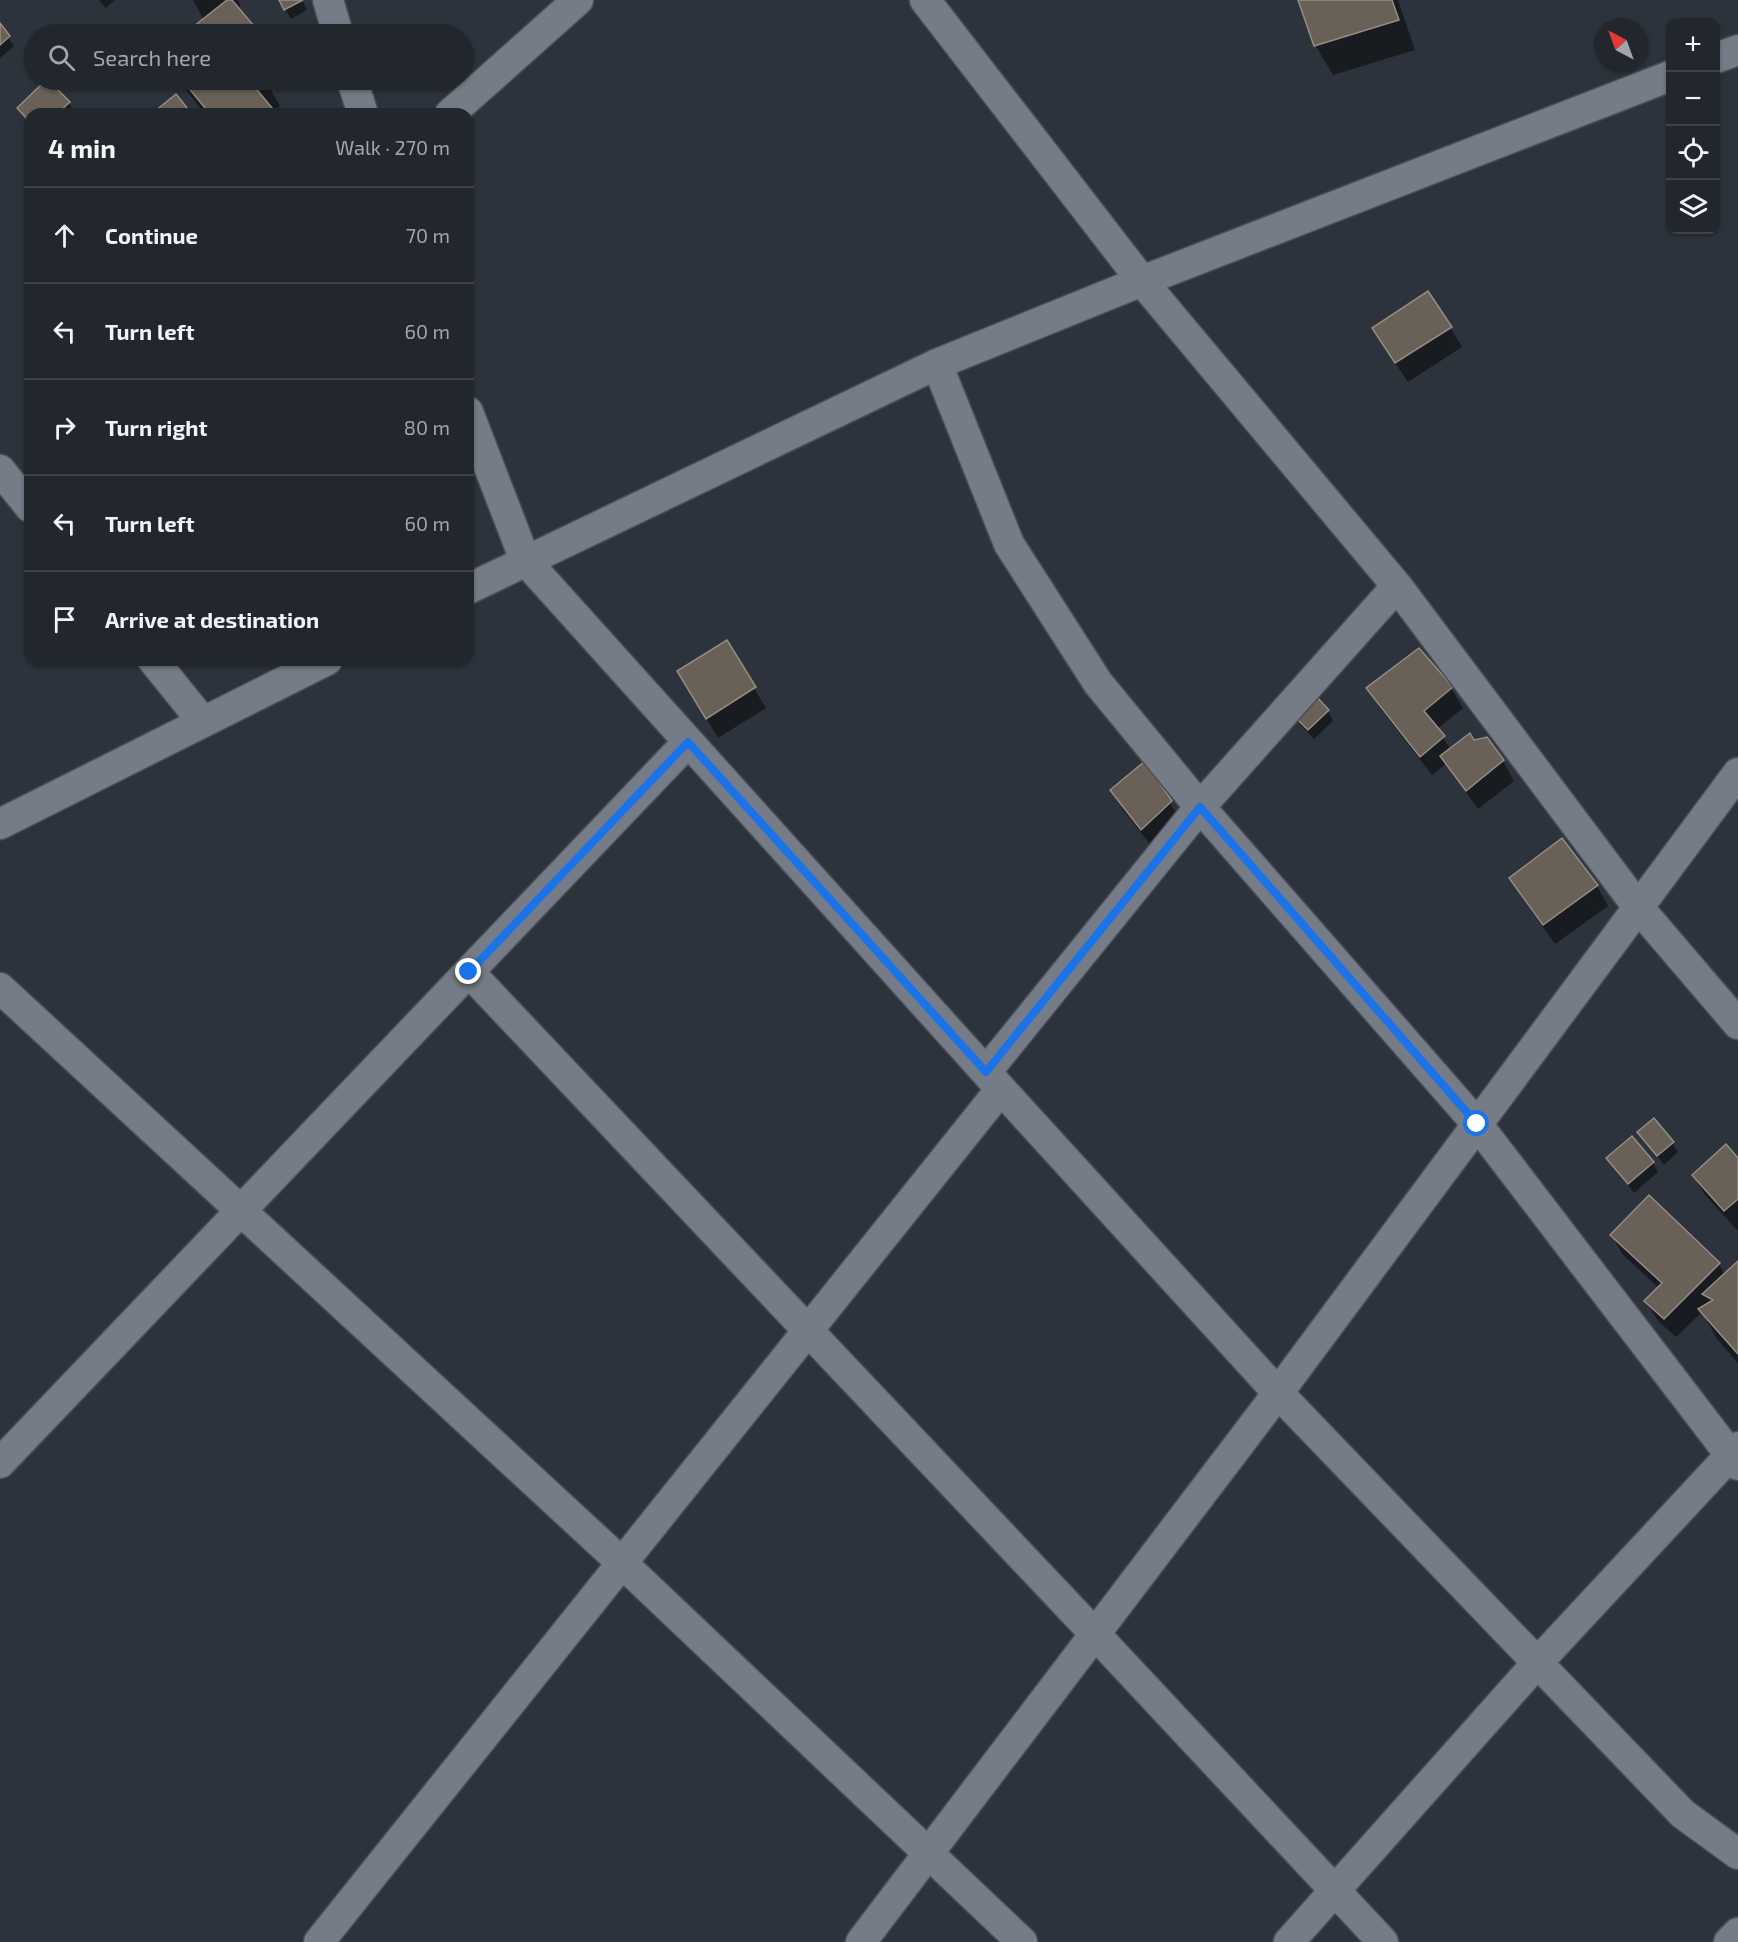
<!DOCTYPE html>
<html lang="en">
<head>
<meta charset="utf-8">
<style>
  :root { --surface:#22262d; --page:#2e3239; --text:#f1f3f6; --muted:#a2a5aa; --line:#3f4349 }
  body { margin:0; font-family:"Exo 2",sans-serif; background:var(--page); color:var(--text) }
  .controls { position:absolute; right:18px; top:18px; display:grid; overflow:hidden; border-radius:12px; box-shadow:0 2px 4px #0004 }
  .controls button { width:54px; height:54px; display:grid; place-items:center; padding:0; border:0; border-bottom:2px solid var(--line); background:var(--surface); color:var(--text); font:30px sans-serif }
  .compass { position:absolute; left:1594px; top:18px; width:54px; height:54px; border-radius:50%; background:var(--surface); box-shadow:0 2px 4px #0004; rotate:319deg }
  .stop { position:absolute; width:18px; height:18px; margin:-14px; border:4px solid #1a73e8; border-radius:50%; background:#fff }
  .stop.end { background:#1a73e8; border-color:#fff; box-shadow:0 2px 6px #0008 }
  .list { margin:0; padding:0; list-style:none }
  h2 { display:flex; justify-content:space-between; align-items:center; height:78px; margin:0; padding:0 24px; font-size:26px }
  h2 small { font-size:20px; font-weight:400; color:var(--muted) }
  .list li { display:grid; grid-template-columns:39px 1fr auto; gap:18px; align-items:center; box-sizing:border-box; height:96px; padding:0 24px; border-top:2px solid var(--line) }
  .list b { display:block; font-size:22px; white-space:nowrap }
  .list em { font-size:20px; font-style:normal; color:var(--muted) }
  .icon { flex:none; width:33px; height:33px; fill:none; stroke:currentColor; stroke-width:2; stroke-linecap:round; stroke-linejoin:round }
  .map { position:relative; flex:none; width:1738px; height:1942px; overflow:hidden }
  .search { position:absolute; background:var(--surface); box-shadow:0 2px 4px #0004; left:24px; top:24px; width:450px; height:66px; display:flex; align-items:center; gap:15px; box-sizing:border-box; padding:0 21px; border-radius:33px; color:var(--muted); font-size:22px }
  .panel { position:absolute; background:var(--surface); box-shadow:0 2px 4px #0004; left:24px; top:108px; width:450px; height:558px; border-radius:18px }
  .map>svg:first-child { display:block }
  .shadow { fill:#0007 }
  .building { fill:#696057; stroke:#958c82; stroke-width:1.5 }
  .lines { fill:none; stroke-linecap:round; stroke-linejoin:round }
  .minor-casing { stroke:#4a4f56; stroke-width:33 }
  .minor { stroke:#757c87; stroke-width:30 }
  .route { stroke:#1a73e8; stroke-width:8 }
</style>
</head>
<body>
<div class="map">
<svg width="1738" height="1942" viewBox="0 0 1738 1942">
  <rect width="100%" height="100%" fill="#2d333c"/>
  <path class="shadow" d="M 99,0 L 115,0 L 106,8 Z
    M 193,0 L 238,0 L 241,6 L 237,8 L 258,34 L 186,34 L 204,20 Z
    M 280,0 L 302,0 L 307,10 L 291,19 Z
    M 1300,0 L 1398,0 L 1415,50 L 1333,75 L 1316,46 Z
    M 0,26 L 14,46 L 0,58 Z
    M 178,80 L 265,80 L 280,106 L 273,112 L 275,114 L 205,114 Z
    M 69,103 L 74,112 L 72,114 L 30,114 L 30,124 L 18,108 Z
    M 1450,327 L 1462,347 L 1408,382 L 1385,348 Z
    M 726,642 L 766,708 L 718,738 L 690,691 Z
    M 1451,688 L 1463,708 L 1437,729 L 1451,750 L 1503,761 L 1514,781 L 1478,809 L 1446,764 L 1432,775 L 1380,708 L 1368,689 Z
    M 1312,695 L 1328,711 L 1333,721 L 1314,739 L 1298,722 L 1293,713 Z
    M 1144,763 L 1182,822 L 1153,848 L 1123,810 L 1112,791 Z
    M 1562,840 L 1597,886 L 1608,906 L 1555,944 L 1522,898 L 1511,878 Z
    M 1639,1132 L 1672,1143 L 1678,1152 L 1664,1165 Z
    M 1632,1138 L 1653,1163 L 1658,1172 L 1634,1193 L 1608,1159 Z
    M 1738,1160 L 1738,1229 L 1737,1230 L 1705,1195 L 1693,1175 Z
    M 1612,1235 L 1719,1264 L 1725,1275 L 1738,1263 L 1738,1363 L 1717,1339 L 1702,1312 L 1676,1337 L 1658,1321 L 1646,1301 L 1659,1288 L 1623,1255 Z"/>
  <path class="building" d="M 227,0 L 232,0 L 259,32 L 256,34 L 184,34 Z
    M 279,0 L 303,0 L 284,10 Z
    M 1298,0 L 1392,0 L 1399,20 L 1314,46 Z
    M 0,23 L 10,36 L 0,45 Z
    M 46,80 L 48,80 L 70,102 L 57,114 L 30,114 L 30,122 L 17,108 Z
    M 182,80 L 260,80 L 253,85 L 277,114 L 210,114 Z
    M 176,94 L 192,114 L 155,114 L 154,112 Z
    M 1428,291 L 1452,327 L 1395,363 L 1372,328 Z
    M 727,640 L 756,687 L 706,719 L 677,671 Z
    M 1419,648 L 1453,687 L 1424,711 L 1445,736 L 1420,757 L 1366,688 Z
    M 1312,692 L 1329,710 L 1308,730 L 1291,713 Z
    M 1470,733 L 1474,740 L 1487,737 L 1504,760 L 1466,791 L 1440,756 Z
    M 1145,761 L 1172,801 L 1141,830 L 1110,790 Z
    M 1562,838 L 1598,885 L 1543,925 L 1509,878 Z
    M 1654,1118 L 1674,1142 L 1657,1156 L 1637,1132 Z
    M 1632,1136 L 1654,1162 L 1628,1184 L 1606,1158 Z
    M 1726,1144 L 1738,1158 L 1738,1199 L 1724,1211 L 1692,1175 Z
    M 1649,1195 L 1720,1263 L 1664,1319 L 1644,1301 L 1662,1283 L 1610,1235 Z
    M 1738,1261 L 1738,1354 L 1698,1309 L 1713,1300 L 1702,1294 Z"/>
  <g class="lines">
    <defs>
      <path id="minor" d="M 328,0 L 338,34
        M 925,0 L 1142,281 L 1397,586 L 1638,907 L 1738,1024
        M 1716,58 L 1738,50
        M 352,80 L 363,114
        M 450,114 L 578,0
        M 937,364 L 1009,544 L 1098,683 L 1200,807 L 1477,1124 L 1738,1465
        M 468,412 L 525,560 L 1001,1089 L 1278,1393 L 1683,1814 L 1738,1854
        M 0,470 L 30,507
        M 468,589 L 937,364 L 1142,281 L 1670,76
        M 153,660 L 203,722
        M 0,824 L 327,660
        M 469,972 L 1095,1634 L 1383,1942
        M 0,988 L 622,1563 L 1022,1942
        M 986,1072 L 1200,807 L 1397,586
        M 0,1463 L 688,742
        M 319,1942 L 1001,1089
        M 861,1942 L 1278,1393 L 1738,773
        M 1289,1942 L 1538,1662 L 1738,1447
        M 1729,1942 L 1738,1933"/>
    </defs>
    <use href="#minor" class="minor-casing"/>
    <use href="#minor" class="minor"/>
  </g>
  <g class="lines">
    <path class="route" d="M 469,972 L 688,742 L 986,1072 L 1200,807 L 1477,1124"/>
  </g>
</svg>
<div class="controls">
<button>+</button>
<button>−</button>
<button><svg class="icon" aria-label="locate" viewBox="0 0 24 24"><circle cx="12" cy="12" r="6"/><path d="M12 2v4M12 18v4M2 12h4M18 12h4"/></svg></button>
<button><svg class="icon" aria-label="layers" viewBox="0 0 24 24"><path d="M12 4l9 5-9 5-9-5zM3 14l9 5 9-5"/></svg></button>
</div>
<svg class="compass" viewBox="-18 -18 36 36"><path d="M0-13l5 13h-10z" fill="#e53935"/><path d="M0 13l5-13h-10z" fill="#a2a5aa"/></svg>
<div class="stop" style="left:1477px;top:1124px"></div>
<div class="stop end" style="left:469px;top:972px"></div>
<div class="search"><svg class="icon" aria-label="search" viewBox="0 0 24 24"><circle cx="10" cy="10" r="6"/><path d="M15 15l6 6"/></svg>Search here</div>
<section class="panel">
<h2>4 min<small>Walk · 270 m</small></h2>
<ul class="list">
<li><svg class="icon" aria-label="ahead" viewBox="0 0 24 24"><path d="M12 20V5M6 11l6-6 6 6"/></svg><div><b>Continue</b></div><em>70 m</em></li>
<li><svg class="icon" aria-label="left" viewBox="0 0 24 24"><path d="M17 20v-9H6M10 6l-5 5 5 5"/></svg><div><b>Turn left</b></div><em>60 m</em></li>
<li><svg class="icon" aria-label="right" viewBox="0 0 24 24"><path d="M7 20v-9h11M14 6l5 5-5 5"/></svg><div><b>Turn right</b></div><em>80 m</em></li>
<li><svg class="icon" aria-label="left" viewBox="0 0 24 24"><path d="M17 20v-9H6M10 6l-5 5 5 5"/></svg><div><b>Turn left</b></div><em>60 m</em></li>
<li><svg class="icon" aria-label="arrive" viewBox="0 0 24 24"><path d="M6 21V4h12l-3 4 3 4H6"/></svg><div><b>Arrive at destination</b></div></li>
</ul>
</section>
</div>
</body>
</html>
